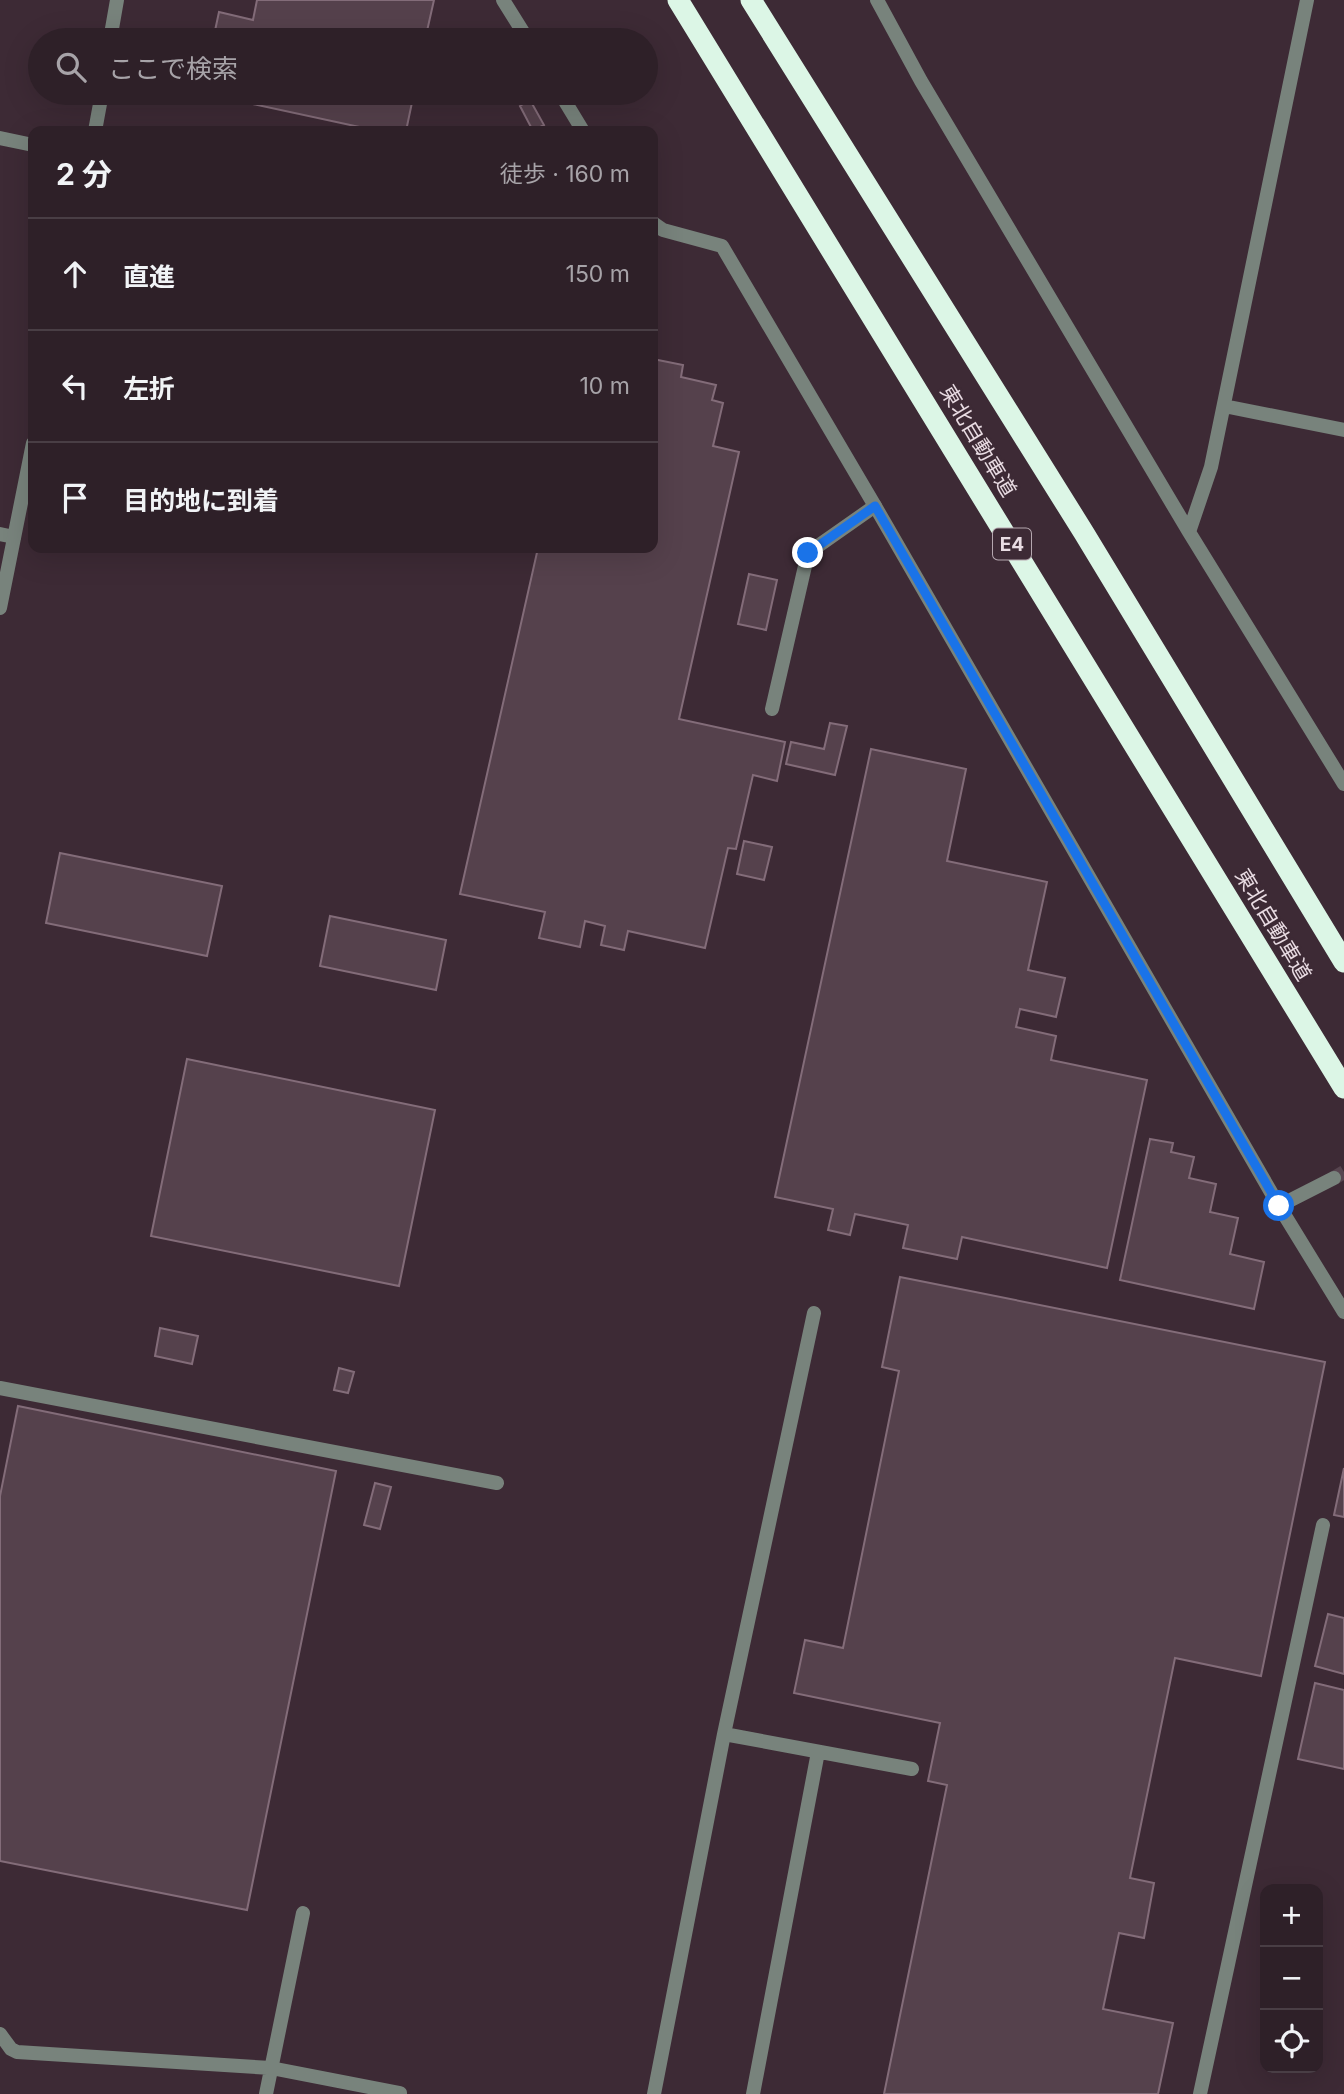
<!DOCTYPE html>
<html lang="ja">
<head>
<meta charset="utf-8">
<style>
  :root { --surface:#2e2028; --page:#3a2d34; --text:#f1f3f6; --muted:#a7a3a8; --line:#493e45 }
  body { margin:0; font-family:Inter,"Noto Sans JP",sans-serif; background:var(--page); color:var(--text) }
  .controls { position:absolute; right:21px; bottom:21px; display:grid; overflow:hidden; border-radius:14px; box-shadow:0 7px 28px #0002 }
  .controls button { width:63px; height:63px; display:grid; place-items:center; padding:0; border:0; border-bottom:2px solid var(--line); background:var(--surface); color:var(--text); font:35px sans-serif }
  .stop { position:absolute; width:21px; height:21px; margin:-16px; border:5px solid #1a73e8; border-radius:50%; background:#fff }
  .stop.end { background:#1a73e8; border-color:#fff; box-shadow:0 2px 7px #0008 }
  .list { margin:0; padding:0; list-style:none }
  h2 { display:flex; justify-content:space-between; align-items:center; height:91px; margin:0; padding:0 28px; font-size:30px }
  h2 small { font-size:23px; font-weight:400; color:var(--muted) }
  .list li { display:grid; grid-template-columns:46px 1fr auto; gap:21px; align-items:center; box-sizing:border-box; height:112px; padding:0 28px; border-top:2px solid var(--line) }
  .list b { display:block; font-size:26px; white-space:nowrap }
  .list em { font-size:23px; font-style:normal; color:var(--muted) }
  .icon { flex:none; width:38px; height:38px; fill:none; stroke:currentColor; stroke-width:2; stroke-linecap:round; stroke-linejoin:round }
  .map { position:relative; flex:none; width:1344px; height:2094px; overflow:hidden }
  .search { position:absolute; background:var(--surface); box-shadow:0 7px 28px #0002; left:28px; top:28px; width:630px; height:77px; display:flex; align-items:center; gap:18px; box-sizing:border-box; padding:0 24px; border-radius:38px; color:var(--muted); font-size:26px }
  .panel { position:absolute; background:var(--surface); box-shadow:0 7px 28px #0002; left:28px; top:126px; width:630px; height:427px; border-radius:14px }
  .map>svg:first-child { display:block }
  .building { fill:#55414c; stroke:#836c79; stroke-width:2 }
  .lines { fill:none; stroke-linecap:round; stroke-linejoin:round }
  .minor-tunnel { stroke:#57454f; stroke-width:14; stroke-dasharray:14 7; stroke-linecap:butt }
  .service { stroke:#78837c; stroke-width:14 }
  .minor { stroke:#78837c; stroke-width:14 }
  .tertiary { stroke:#78837c; stroke-width:14 }
  .motorway { stroke:#dcf6e6; stroke-width:21 }
  .route { stroke:#1a73e8; stroke-width:9 }
  .labels { text-anchor:middle; stroke-width:5; stroke-linejoin:round; paint-order:stroke }
  .shield { fill:#3d2a35; stroke:#b5a7af; stroke-width:2 }
  .shield-label { font-size:19px; font-weight:bold; fill:#e9dce3 }
  .street-label { font-size:21px; fill:#e9dce3; stroke:#3d2a35 }
</style>
</head>
<body>
<div class="map">
<svg width="1344" height="2094" viewBox="0 0 1344 2094">
  <rect width="100%" height="100%" fill="#3d2a35"/>
  <path class="building" d="M 257,0 L 434,0 L 425,40 L 213,40 L 219,12 L 253,20 Z
    M 202,93 L 414,93 L 406,131 L 378,131 Z
    M 530,100 L 544,125 L 533,131 L 520,106 Z
    M 653,359 L 683,365 L 681,377 L 716,385 L 712,400 L 723,403 L 713,446 L 739,452 L 679,719 L 785,742 L 777,781 L 753,775 L 736,849 L 728,848 L 705,948 L 628,931 L 624,950 L 601,945 L 605,926 L 585,921 L 580,947 L 539,938 L 545,912 L 460,894 L 538,548 L 653,548 Z
    M 749,574 L 777,580 L 766,630 L 738,624 Z
    M 830,723 L 847,726 L 835,775 L 786,764 L 791,742 L 824,749 Z
    M 871,749 L 966,769 L 947,861 L 1047,882 L 1028,970 L 1065,978 L 1056,1017 L 1020,1009 L 1016,1027 L 1056,1036 L 1051,1060 L 1147,1080 L 1107,1268 L 962,1237 L 957,1259 L 903,1248 L 908,1225 L 855,1214 L 850,1235 L 828,1230 L 833,1209 L 775,1197 Z
    M 744,841 L 772,847 L 764,880 L 737,874 Z
    M 60,853 L 222,886 L 207,956 L 46,923 Z
    M 330,916 L 446,940 L 436,990 L 320,966 Z
    M 187,1059 L 435,1110 L 399,1286 L 151,1236 Z
    M 1150,1139 L 1173,1143 L 1171,1152 L 1194,1157 L 1189,1178 L 1216,1184 L 1210,1212 L 1238,1218 L 1230,1254 L 1264,1262 L 1254,1309 L 1120,1280 Z
    M 900,1277 L 1325,1362 L 1261,1676 L 1175,1658 L 1130,1878 L 1154,1883 L 1144,1938 L 1119,1933 L 1103,2009 L 1173,2023 L 1158,2094 L 884,2094 L 947,1785 L 928,1781 L 940,1723 L 794,1693 L 805,1640 L 843,1648 L 899,1371 L 882,1367 Z
    M 160,1328 L 198,1336 L 192,1364 L 155,1356 Z
    M 339,1368 L 354,1372 L 348,1393 L 334,1390 Z
    M 18,1406 L 336,1471 L 247,1910 L 0,1861 L 0,1496 Z
    M 1344,1468 L 1344,1517 L 1334,1515 Z
    M 375,1483 L 391,1487 L 380,1529 L 364,1525 Z
    M 1328,1614 L 1344,1618 L 1344,1674 L 1315,1666 Z
    M 1315,1683 L 1344,1690 L 1344,1769 L 1298,1759 Z"/>
  <g class="lines">
    <path class="minor-tunnel" d="M 1334,1178 L 1344,1172"/>
    <path class="service" d="M 772,709 L 808,553 L 875,506
      M 0,1388 L 497,1483
      M 724,1734 L 912,1769
      M 0,2034 L 11,2049 L 17,2052 L 271,2068 L 400,2093
      M 266,2094 L 303,1913
      M 654,2094 L 724,1734 L 814,1313
      M 753,2094 L 818,1752
      M 1200,2094 L 1323,1525"/>
    <path class="minor" d="M 503,0 L 528,40
      M 877,0 L 921,81 L 1189,532 L 1344,784
      M 560,93 L 583,131
      M 653,223 L 663,230 L 722,246 L 875,506 L 1279,1206 L 1344,1312
      M 1224,406 L 1344,430
      M 1189,532 L 1211,467 L 1307,0
      M 0,534 L 14,537
      M 1279,1206 L 1334,1178"/>
    <path class="tertiary" d="M 110,40 L 117,0
      M 95,131 L 102,93
      M 0,138 L 33,145
      M 0,608 L 33,443"/>
    <path class="motorway" d="M 678,0 L 1344,1088
      M 751,0 L 1084,533 L 1344,962"/>
  </g>
  <g class="lines">
    <path class="route" d="M 808,553 L 875,506 L 1279,1206"/>
  </g>
  <g class="labels">
    <rect class="shield" x="993" y="528.5" width="38" height="31" rx="5"/>
    <g class="shield-label">
      <text x="1012" y="551">E4</text>
    </g>
    <g class="street-label">
      <text transform="translate(978 441) rotate(59)" y="7">東北自動車道</text>
      <text transform="translate(1273 925) rotate(59)" y="7">東北自動車道</text>
    </g>
  </g>
</svg>
<div class="controls">
<button>+</button>
<button>−</button>
<button><svg class="icon" aria-label="locate" viewBox="0 0 24 24"><circle cx="12" cy="12" r="6"/><path d="M12 2v4M12 18v4M2 12h4M18 12h4"/></svg></button>
</div>
<div class="stop" style="left:1279px;top:1206px"></div>
<div class="stop end" style="left:808px;top:553px"></div>
<div class="search"><svg class="icon" aria-label="search" viewBox="0 0 24 24"><circle cx="10" cy="10" r="6"/><path d="M15 15l6 6"/></svg>ここで検索</div>
<section class="panel">
<h2>2 分<small>徒歩 · 160 m</small></h2>
<ul class="list">
<li><svg class="icon" aria-label="ahead" viewBox="0 0 24 24"><path d="M12 20V5M6 11l6-6 6 6"/></svg><div><b>直進</b></div><em>150 m</em></li>
<li><svg class="icon" aria-label="left" viewBox="0 0 24 24"><path d="M17 20v-9H6M10 6l-5 5 5 5"/></svg><div><b>左折</b></div><em>10 m</em></li>
<li><svg class="icon" aria-label="arrive" viewBox="0 0 24 24"><path d="M6 21V4h12l-3 4 3 4H6"/></svg><div><b>目的地に到着</b></div></li>
</ul>
</section>
</div>
</body>
</html>
